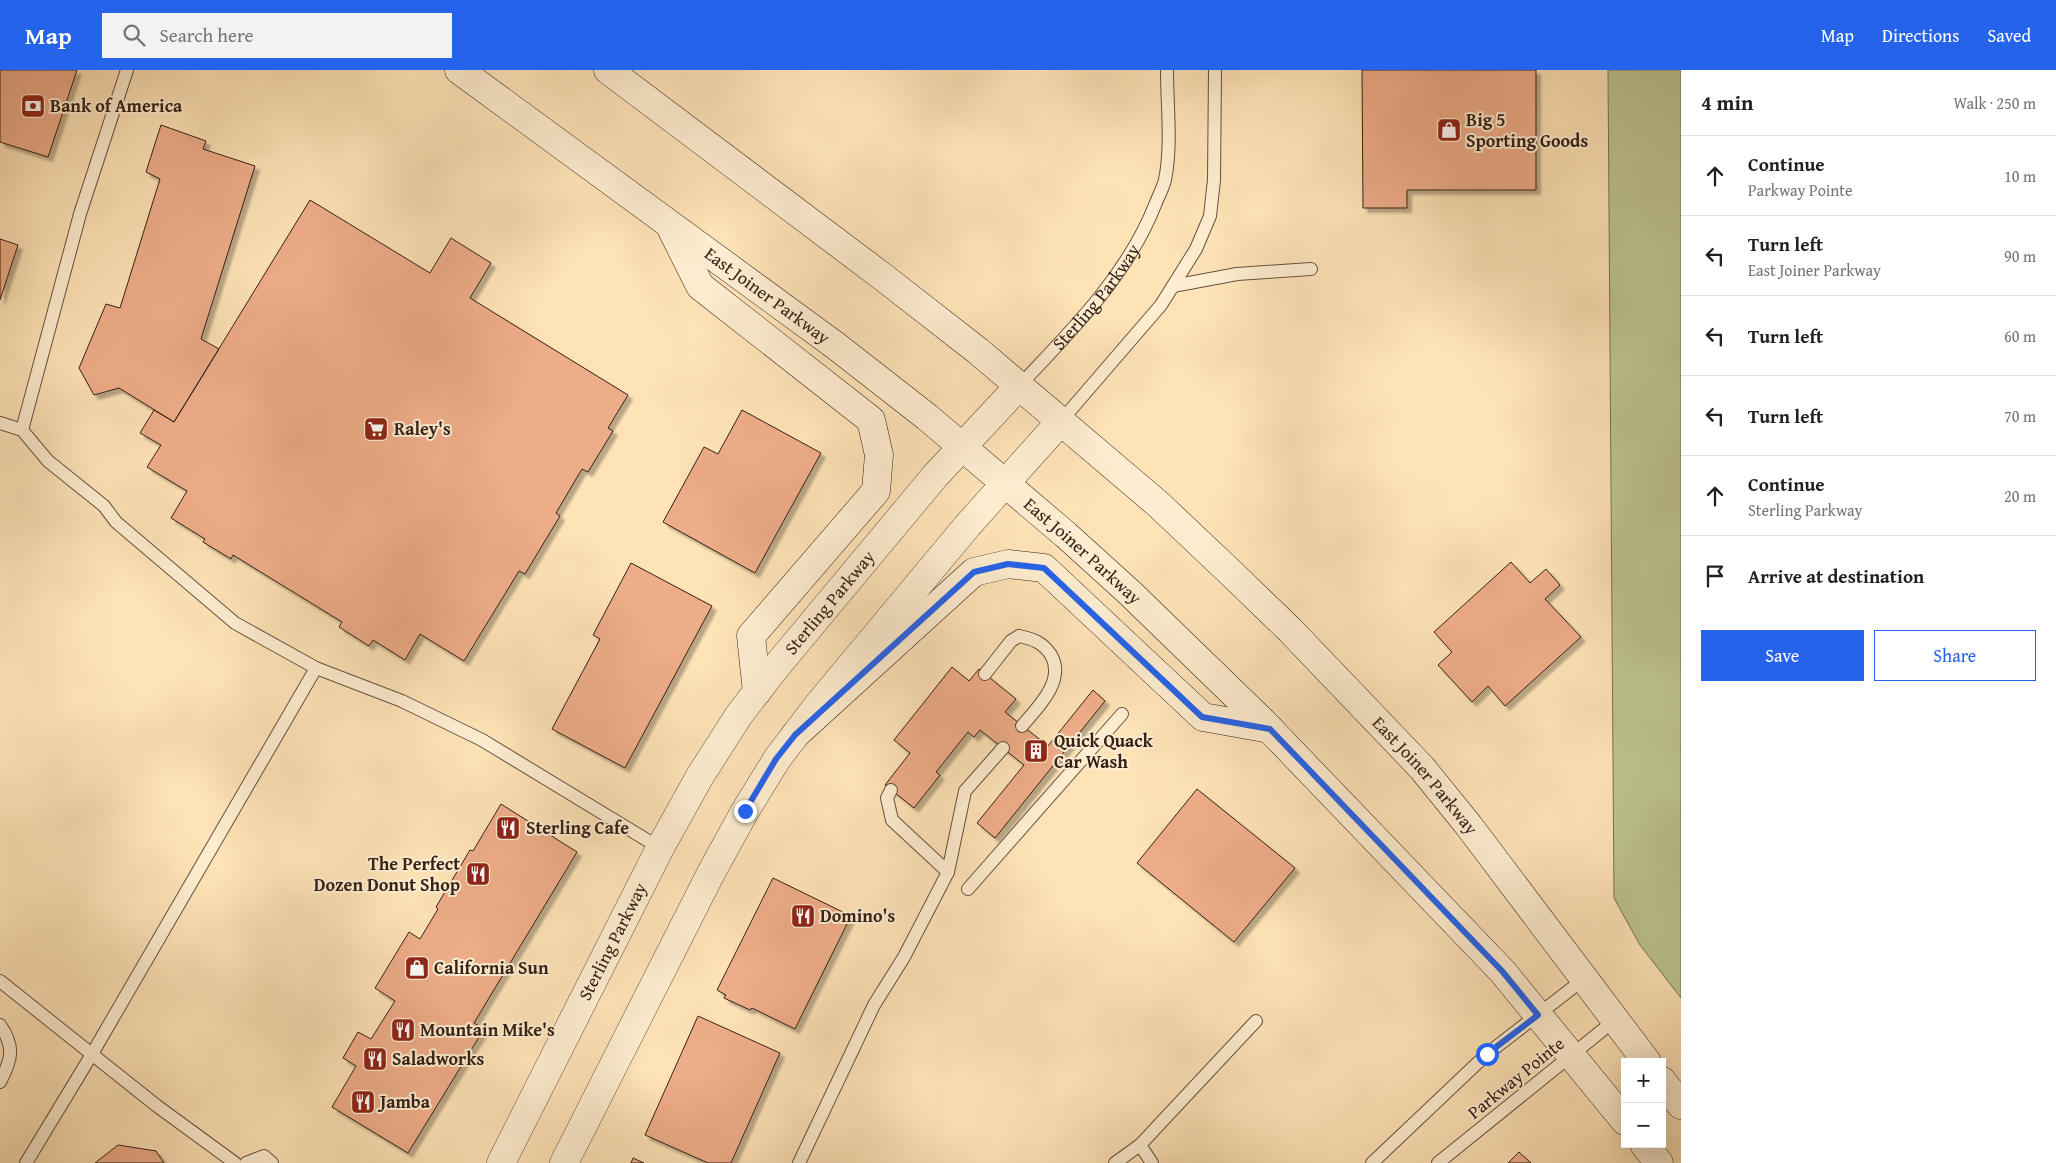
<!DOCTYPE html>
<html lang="en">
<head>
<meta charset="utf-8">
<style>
  :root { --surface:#fff; --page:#f2f2f2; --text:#202124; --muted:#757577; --line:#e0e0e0; --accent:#2563eb }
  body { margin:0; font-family:"Gentium Book Plus",serif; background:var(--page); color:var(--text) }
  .controls { position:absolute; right:15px; bottom:15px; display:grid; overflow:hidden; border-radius:0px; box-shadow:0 5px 20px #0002 }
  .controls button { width:45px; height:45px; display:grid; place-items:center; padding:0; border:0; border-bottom:1px solid var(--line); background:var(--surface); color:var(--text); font:25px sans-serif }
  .stop { position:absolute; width:15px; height:15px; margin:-11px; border:4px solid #2563eb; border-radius:50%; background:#fff }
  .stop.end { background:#2563eb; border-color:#fff; box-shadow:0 1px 5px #0008 }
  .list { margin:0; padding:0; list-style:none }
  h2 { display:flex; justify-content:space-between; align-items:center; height:65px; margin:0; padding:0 20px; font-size:21px }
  h2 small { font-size:16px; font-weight:400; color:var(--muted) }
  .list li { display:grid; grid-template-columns:32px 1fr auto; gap:15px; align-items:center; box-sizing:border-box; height:80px; padding:0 20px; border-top:1px solid var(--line) }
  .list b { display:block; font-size:19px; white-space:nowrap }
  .list p { margin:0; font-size:16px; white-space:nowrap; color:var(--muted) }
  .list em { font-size:16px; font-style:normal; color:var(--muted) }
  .actions { display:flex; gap:10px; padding:15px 20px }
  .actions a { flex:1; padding:11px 0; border:1px solid var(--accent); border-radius:0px; text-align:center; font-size:18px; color:var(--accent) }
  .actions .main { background:var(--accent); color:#fff }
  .icon { flex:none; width:28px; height:28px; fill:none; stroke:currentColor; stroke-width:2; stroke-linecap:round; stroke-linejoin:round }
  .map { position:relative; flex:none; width:1681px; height:1093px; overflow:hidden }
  header { display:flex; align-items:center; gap:30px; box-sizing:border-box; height:70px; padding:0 25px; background:var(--accent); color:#fff }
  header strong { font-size:24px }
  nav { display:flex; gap:28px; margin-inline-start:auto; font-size:18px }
  .search { width:350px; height:45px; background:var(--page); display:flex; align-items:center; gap:12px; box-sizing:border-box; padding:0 18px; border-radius:0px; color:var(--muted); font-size:19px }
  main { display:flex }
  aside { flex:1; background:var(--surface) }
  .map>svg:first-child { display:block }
  .green { fill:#bdc491; stroke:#787254 }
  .building { fill:#eead89; stroke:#342017; filter:url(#shadow) }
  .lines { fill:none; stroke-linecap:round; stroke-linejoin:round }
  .service-casing { stroke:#66513f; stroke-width:14 }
  .tertiary-casing { stroke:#66513f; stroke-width:29 }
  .secondary-casing { stroke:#342017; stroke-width:29 }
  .service { stroke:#feedd0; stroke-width:12 }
  .tertiary { stroke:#feedd0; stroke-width:28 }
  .secondary { stroke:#feedd0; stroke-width:28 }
  .route { stroke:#2563eb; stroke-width:6 }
  .labels { text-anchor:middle; stroke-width:4; stroke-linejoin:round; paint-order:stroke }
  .poi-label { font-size:18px; font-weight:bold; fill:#342017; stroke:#feedd0; text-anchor:start }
  .street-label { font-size:18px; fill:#342017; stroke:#feedd0 }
</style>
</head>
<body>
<header>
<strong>Map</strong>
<div class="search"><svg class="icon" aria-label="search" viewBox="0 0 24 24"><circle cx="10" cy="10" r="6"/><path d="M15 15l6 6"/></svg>Search here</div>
<nav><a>Map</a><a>Directions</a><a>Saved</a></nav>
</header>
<main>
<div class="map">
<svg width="1681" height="1093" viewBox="0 0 1681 1093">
  <defs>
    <filter id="shadow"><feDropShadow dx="4.5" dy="4.5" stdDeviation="1" flood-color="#0004"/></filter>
  </defs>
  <rect width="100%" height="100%" fill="#fee3b7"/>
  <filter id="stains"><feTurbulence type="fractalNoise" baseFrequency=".004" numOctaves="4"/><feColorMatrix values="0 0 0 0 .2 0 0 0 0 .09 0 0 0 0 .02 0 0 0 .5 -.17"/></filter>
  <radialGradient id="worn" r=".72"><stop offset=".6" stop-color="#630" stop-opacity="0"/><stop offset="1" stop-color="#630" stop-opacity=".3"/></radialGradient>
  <path class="green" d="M 1608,0 L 1681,0 L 1681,928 L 1640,875 L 1614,828 Z"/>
  <path class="building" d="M 0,0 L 77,0 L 48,87 L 0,72 Z
    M 1362,0 L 1536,0 L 1536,120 L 1407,120 L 1407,138 L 1363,138 Z
    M 161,55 L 206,71 L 203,79 L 255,96 L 201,269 L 219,279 L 174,352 L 119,318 L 94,325 L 79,298 L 106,234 L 120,238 L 160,109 L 146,102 Z
    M 310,130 L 430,203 L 451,168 L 491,193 L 470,228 L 628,325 L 608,358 L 613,361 L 588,402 L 582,399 L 556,443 L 560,446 L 525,504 L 519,501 L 464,591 L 420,564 L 405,590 L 373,570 L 369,576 L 339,557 L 342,552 L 233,485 L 231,489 L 203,472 L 205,469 L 171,448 L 187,421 L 147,397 L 161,375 L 140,363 L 154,340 L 174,352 Z
    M 0,169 L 18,175 L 0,230 Z
    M 742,340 L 821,383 L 755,503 L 663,452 L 704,377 L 718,384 Z
    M 1511,492 L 1530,513 L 1546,499 L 1560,515 L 1545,529 L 1581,567 L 1505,636 L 1488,616 L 1472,632 L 1438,595 L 1452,582 L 1434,562 Z
    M 631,493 L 712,536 L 625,698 L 552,659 L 600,569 L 593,565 Z
    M 952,597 L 969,611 L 979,599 L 1016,629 L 1005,642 L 1048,676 L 1093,620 L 1105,631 L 995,768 L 977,753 L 1024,695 L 980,660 L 974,667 L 968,662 L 936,702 L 940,705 L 914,738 L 885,715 L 910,683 L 894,670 Z
    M 1197,719 L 1295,798 L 1234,872 L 1137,793 Z
    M 501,734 L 577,782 L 474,953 L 484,959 L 408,1083 L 332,1037 L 356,996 L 343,988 L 358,962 L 371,969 L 395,931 L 375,918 L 409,862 L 420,869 L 438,839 L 436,837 L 470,780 L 473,781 Z
    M 773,808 L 851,846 L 795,959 L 752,938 L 750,940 L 724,928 L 726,925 L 717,920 Z
    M 698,946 L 780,983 L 731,1093 L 708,1093 L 645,1065 Z
    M 118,1075 L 156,1081 L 164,1093 L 95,1093 Z
    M 1519,1082 L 1531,1093 L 1508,1093 Z
    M 633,1088 L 644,1093 L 631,1093 Z"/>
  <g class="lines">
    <defs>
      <g id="service">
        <path d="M 1173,216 L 1237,204 L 1311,199"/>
        <path id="s1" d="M 1019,316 C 1071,261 1127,206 1155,135 C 1158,127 1163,118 1165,110 C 1172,75 1167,36 1167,0"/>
        <path d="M 1061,351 L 1161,235 L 1196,179 L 1210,146 L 1214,110 L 1215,0"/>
        <path d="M 0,353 L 22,360 L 48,391 L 104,436 L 116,452 L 235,553 L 316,598 L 402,631 L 482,670 L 660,778"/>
        <path d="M 22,360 L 80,144 L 127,0"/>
        <path d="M 985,604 L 1011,571 L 1019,566 C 1034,569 1043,573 1051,585 C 1066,611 1037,638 1022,656"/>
        <path d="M 891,720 L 887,728 L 892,750 L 948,802"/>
        <path d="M 968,819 L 1122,644"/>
        <path d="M 0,911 L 157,1036 L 235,1093"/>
        <path d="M 0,955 C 15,977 12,989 0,1012"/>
        <path d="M 1140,1075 L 1152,1093"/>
        <path d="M 26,1093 L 92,984 L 316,598"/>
        <path d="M 246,1093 L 264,1086 L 272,1093"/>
        <path d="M 799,1093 L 874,935 L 904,887 L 948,802 L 965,721 L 1003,678"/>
        <path d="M 1115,1093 L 1140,1075 L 1256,951"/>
        <path d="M 1372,1093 L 1487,984 L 1584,909"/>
        <path d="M 1438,1093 L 1615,950"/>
      </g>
      <g id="tertiary">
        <path id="s2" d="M 501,1093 L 660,778 L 700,706 L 739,645 L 776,597 L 935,406 L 1019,316"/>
        <path d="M 564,1093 L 711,803 L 745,741 L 777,689 L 818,635 L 968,455 L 1061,351"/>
      </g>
      <g id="secondary">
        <path id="s3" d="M 459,0 L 836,276 L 927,347 L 1066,465 L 1130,523 L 1262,651 L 1502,901 L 1625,1051"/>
        <path id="s4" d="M 608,0 L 883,207 L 978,281 L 1158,434 L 1231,503 L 1290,560 L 1422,698 L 1469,756 L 1647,992"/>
        <path d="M 672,160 L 700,216 L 871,350 L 879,385 L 876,421 L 751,566 L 757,622"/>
        <path d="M 795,665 L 974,502 L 1008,494 L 1044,498 L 1203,647 L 1270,659"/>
        <path d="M 1662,1011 L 1681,1035"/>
        <path d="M 1644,1074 L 1659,1093"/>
      </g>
    </defs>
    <use href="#service" class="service-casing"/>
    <use href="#tertiary" class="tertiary-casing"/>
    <use href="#secondary" class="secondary-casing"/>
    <use href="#service" class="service"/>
    <use href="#tertiary" class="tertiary"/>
    <use href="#secondary" class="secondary"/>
  </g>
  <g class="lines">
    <path class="route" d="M 745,741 L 776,689 L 795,665 L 974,502 L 1008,494 L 1044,498 L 1202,647 L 1270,659 L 1502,901 L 1538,945 L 1487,984"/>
  </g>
  <defs>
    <symbol id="bank-square" viewBox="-11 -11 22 22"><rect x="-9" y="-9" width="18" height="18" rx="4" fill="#8f2418" stroke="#feedd0"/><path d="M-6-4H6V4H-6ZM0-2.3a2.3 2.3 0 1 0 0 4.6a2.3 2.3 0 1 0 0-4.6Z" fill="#fff"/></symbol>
    <symbol id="shop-square" viewBox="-11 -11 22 22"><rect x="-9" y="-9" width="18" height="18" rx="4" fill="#8f2418" stroke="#feedd0"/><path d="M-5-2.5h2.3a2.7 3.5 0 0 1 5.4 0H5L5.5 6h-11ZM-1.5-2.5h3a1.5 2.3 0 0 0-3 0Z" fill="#fff"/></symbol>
    <symbol id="supermarket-square" viewBox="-11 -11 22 22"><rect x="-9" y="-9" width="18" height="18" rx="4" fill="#8f2418" stroke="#feedd0"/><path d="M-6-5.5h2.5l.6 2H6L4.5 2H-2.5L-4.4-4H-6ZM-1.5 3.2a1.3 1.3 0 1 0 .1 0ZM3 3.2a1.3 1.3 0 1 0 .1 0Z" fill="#fff"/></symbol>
    <symbol id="building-square" viewBox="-11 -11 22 22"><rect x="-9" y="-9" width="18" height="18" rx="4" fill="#8f2418" stroke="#feedd0"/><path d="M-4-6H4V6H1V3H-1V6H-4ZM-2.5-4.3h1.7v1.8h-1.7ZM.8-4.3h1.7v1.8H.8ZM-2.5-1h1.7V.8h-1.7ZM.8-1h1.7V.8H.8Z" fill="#fff"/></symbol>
    <symbol id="restaurant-square" viewBox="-11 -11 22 22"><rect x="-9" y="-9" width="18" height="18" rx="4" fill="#8f2418" stroke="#feedd0"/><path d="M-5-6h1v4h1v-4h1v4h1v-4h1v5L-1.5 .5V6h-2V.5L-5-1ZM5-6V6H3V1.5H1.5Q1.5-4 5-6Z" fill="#fff"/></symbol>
  </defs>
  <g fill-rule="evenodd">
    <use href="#bank-square" x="19" y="22" width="28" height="28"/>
    <use href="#shop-square" x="1435" y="46" width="28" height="28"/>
    <use href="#supermarket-square" x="362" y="345" width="28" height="28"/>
    <use href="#building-square" x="1022" y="667" width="28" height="28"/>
    <use href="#restaurant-square" x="494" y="744" width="28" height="28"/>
    <use href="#restaurant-square" x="464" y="790" width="28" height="28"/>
    <use href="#restaurant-square" x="789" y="832" width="28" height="28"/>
    <use href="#shop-square" x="403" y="884" width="28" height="28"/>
    <use href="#restaurant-square" x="389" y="946" width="28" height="28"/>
    <use href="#restaurant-square" x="361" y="975" width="28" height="28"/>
    <use href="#restaurant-square" x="349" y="1018" width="28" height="28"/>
  </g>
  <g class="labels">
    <g class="poi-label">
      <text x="50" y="42">Bank of America</text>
      <text x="1466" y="56">Big 5<tspan x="1466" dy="21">Sporting Goods</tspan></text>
      <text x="394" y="365">Raley's</text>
      <text x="1054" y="677">Quick Quack<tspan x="1054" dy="21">Car Wash</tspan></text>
      <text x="526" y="764">Sterling Cafe</text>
      <text x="460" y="800" text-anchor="end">The Perfect<tspan x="460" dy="21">Dozen Donut Shop</tspan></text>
      <text x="820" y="852">Domino's</text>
      <text x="434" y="904">California Sun</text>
      <text x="420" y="966">Mountain Mike's</text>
      <text x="392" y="995">Saladworks</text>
      <text x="380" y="1038">Jamba</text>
    </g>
    <g class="street-label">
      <text dy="6" stroke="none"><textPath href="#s3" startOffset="382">East Joiner Parkway</textPath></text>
      <text dy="6" stroke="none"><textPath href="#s1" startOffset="118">Sterling Parkway</textPath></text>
      <text dy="6" stroke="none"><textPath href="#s3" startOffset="788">East Joiner Parkway</textPath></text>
      <text dy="6" stroke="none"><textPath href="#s2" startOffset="652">Sterling Parkway</textPath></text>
      <text dy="6" stroke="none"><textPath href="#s4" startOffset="1082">East Joiner Parkway</textPath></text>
      <text dy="6" stroke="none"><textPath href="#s2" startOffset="248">Sterling Parkway</textPath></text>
      <text transform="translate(1516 1008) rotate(-39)" y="6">Parkway Pointe</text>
    </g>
  </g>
  <rect width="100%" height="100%" filter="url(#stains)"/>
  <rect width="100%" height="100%" fill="url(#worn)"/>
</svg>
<div class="controls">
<button>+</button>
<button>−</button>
</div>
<div class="stop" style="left:1487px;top:984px"></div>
<div class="stop end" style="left:745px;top:741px"></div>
</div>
<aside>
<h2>4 min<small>Walk · 250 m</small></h2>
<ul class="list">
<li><svg class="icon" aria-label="ahead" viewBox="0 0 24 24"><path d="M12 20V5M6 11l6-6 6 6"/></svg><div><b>Continue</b><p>Parkway Pointe</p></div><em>10 m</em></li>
<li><svg class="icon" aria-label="left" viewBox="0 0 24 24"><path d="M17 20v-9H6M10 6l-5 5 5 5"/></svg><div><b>Turn left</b><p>East Joiner Parkway</p></div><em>90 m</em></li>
<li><svg class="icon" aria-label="left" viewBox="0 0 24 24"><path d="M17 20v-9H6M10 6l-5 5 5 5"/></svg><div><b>Turn left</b></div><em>60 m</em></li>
<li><svg class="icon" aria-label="left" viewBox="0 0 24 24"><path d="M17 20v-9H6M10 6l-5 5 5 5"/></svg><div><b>Turn left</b></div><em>70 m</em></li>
<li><svg class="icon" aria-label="ahead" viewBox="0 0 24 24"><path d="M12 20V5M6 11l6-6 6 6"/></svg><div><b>Continue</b><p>Sterling Parkway</p></div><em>20 m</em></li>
<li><svg class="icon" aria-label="arrive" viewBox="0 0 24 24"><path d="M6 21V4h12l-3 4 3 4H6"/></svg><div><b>Arrive at destination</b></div></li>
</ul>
<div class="actions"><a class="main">Save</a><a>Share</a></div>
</aside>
</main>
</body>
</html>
